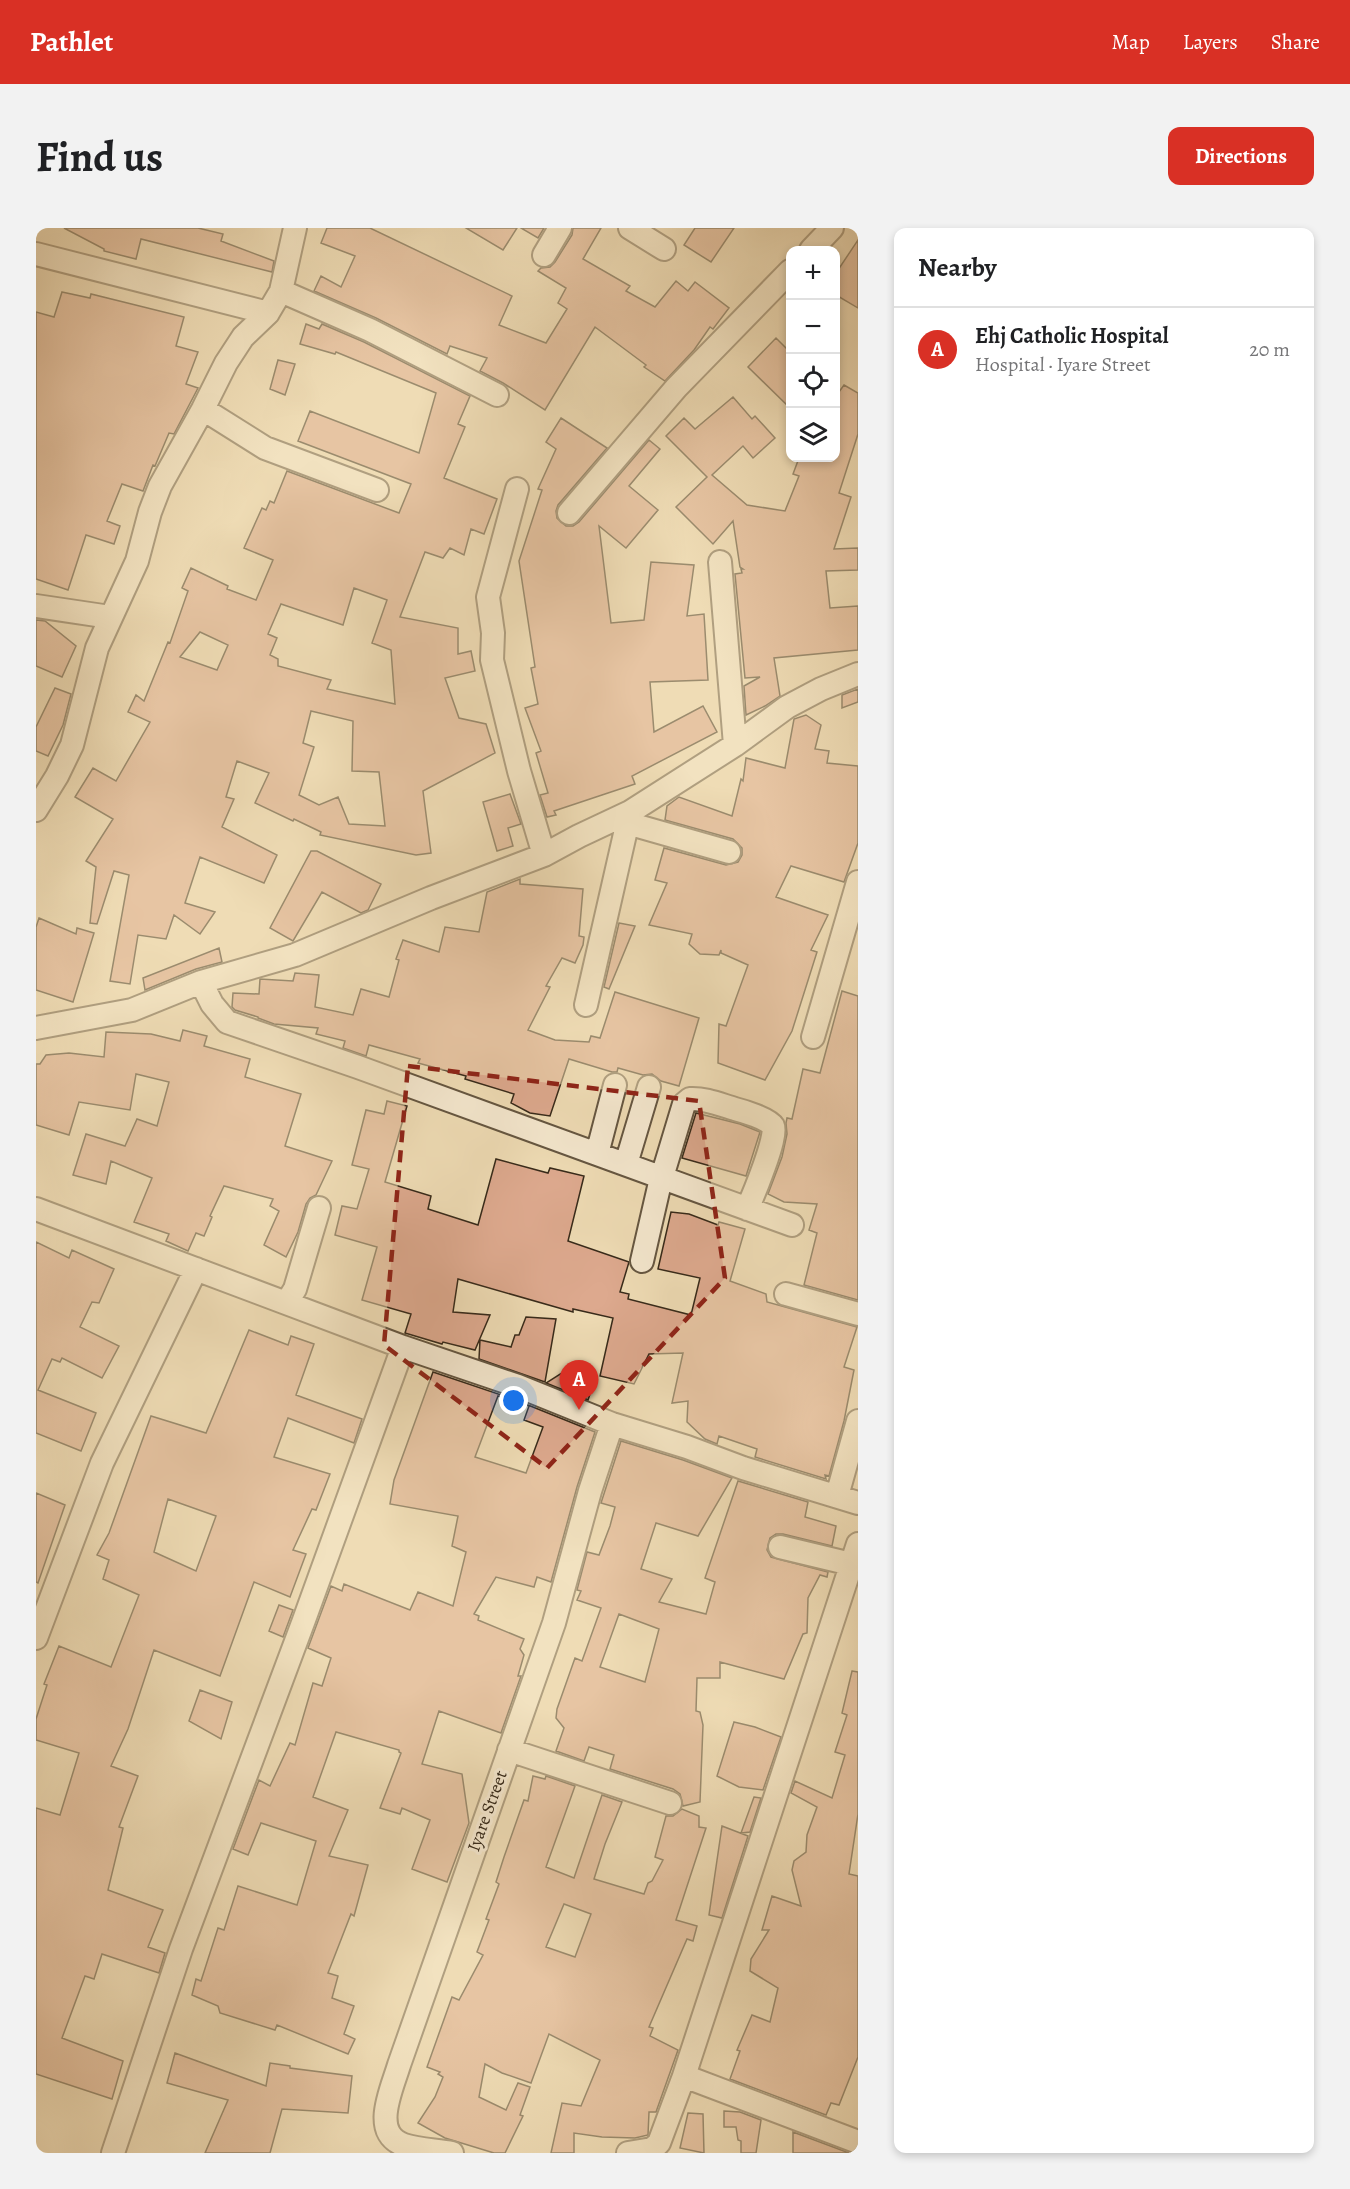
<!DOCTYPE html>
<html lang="en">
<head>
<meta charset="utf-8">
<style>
  :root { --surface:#fff; --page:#f2f2f2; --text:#202124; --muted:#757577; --line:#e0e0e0; --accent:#d93025 }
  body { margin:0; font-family:Alegreya,serif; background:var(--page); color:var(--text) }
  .controls { position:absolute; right:18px; top:18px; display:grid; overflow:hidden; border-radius:12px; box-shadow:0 3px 9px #0003 }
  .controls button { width:54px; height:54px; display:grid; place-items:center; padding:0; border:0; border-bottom:2px solid var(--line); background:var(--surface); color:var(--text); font:30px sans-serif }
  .you { position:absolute; left:478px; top:1173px; width:21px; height:21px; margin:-15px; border:4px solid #fff; border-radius:50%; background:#1a73e8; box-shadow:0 0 0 9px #1a73e833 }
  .badge { display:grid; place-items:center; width:39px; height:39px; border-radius:50%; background:var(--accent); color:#fff; font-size:20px; font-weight:700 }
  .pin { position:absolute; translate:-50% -50px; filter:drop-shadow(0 2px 3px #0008) }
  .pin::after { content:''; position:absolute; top:32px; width:21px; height:18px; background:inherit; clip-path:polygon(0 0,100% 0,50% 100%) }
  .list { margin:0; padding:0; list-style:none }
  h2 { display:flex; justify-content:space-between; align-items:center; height:78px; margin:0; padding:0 24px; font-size:26px }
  h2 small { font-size:20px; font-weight:400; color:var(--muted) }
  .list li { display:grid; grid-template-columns:39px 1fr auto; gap:18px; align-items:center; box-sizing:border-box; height:84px; padding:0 24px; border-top:2px solid var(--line) }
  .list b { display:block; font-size:22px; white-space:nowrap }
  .list p { margin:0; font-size:20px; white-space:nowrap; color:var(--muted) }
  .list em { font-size:20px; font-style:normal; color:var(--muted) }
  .icon { flex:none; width:33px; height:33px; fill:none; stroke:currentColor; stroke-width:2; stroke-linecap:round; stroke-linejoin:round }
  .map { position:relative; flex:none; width:822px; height:1925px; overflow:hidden; border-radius:12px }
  header { display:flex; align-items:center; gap:36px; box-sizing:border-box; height:84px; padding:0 30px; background:var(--accent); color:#fff }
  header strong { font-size:28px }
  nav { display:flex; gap:33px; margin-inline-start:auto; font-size:21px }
  .intro { display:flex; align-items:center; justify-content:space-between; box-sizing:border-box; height:144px; padding:0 36px }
  h1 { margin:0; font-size:42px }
  .button { padding:15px 27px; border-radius:12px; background:var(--accent); color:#fff; font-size:21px; font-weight:700 }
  main { display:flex; gap:36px; padding:0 36px }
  aside { flex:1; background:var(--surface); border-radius:12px; box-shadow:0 3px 9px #0003 }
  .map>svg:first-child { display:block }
  .building { fill:#dda98e; stroke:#372a1a; stroke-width:1.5; fill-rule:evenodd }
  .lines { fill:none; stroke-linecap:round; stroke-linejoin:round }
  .minor-casing { stroke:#655641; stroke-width:26 }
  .minor { stroke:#f5e8cf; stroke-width:22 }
  .marked { fill:none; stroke:#8f2418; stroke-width:4.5; stroke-dasharray:12 8; stroke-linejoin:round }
  .labels { text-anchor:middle; stroke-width:6; stroke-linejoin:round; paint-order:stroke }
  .street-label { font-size:18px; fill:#372a1a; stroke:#f5e8cf }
</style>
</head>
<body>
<header>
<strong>Pathlet</strong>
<nav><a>Map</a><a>Layers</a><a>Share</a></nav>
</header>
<div class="intro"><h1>Find us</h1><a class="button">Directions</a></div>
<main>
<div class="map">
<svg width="822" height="1925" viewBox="0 0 822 1925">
  <rect width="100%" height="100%" fill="#efdcb5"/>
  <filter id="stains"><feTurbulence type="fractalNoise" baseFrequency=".00333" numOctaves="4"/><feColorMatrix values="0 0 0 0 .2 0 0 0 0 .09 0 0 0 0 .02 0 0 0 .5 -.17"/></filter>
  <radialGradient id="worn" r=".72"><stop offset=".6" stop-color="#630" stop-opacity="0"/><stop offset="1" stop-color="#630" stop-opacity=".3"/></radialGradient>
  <path class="building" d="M 28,0 L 162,0 L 187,6 L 185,13 L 238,33 L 236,44 L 105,11 L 100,31 L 68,23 L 68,21 Z
    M 291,0 L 334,0 L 476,68 L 463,97 L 510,115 L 531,81 L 522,75 L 530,60 L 502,43 L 505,40 L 514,39 L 519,34 L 536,7 L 537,0 L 565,0 L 547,31 L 594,58 L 590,63 L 619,79 L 640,53 L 652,63 L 659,54 L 693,80 L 677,101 L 674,99 L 658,122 L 629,153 L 608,139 L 610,137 L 559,99 L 509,182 L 467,155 L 444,143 L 451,130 L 414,118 L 411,126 L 340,90 L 278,63 L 285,48 L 305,59 L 319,28 L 285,15 Z
    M 430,0 L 481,0 L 467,22 Z
    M 485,0 L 508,0 L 502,10 Z
    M 659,0 L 698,0 L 675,34 L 648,17 Z
    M 822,12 L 822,80 L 800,67 L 800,45 Z
    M 26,64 L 54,70 L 55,66 L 148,89 L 140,118 L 162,124 L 150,156 L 162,160 L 138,206 L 133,205 L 119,238 L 117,237 L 107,263 L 86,256 L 71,293 L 84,298 L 78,316 L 50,307 L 32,362 L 0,351 L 0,84 L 18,89 Z
    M 270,96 L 283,101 L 286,96 L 328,114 L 434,168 L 422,196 L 429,199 L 408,250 L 461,271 L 448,306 L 435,301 L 428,327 L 414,320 L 407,330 L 389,324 L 364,389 L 422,400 L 422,426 L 435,423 L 439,443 L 409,450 L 423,490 L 450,496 L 459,525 L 387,563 L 395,625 L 380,627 L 284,607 L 285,604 L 258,591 L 257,593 L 219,575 L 233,545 L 201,533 L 190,569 L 198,571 L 186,599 L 241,627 L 228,655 L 164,629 L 149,675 L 179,684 L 164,706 L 138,687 L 130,711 L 102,707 L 94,756 L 74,753 L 93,647 L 78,643 L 61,696 L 54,695 L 60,639 L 50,633 L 77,591 L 39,569 L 57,540 L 80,553 L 114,494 L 92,484 L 100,467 L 108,473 L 132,414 L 134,415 L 152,363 L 146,360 L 155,340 L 192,358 L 191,361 L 220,372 L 237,332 L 208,320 L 226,280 L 230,282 L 234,273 L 238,275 L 251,243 L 363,285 L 375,256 L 262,213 L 274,183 L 383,225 L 400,165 L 300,124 L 299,126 L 264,116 ZM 318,360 L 351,372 L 336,415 L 355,422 L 359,476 L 291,461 L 295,452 L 242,438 L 242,431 L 234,427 L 241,410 L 232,406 L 245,376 L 307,397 ZM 164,404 L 192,417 L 181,442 L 144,429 ZM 275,483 L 317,493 L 316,543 L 343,544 L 349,598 L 313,596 L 302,569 L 283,577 L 263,567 L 278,519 L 267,515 Z
    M 740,110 L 754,124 L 754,180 L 712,139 Z
    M 242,132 L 259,136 L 249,167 L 234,161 Z
    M 808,157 L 822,165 L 822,206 L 803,265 L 815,269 L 798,321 L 822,320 L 822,342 L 790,343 L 794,380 L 822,378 L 822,422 L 738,430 L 744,468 L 729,478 L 710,487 L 708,458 L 724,449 L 709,450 L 699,346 L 706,345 L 705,341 L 707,341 L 704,339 L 697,293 L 677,316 L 640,279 L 671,249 L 630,208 L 648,190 L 659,201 L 697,169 L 716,191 L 719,188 L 739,210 L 717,230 L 707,218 L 676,247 L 711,277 L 749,283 L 763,248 L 757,246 L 763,230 L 800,230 L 800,168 Z
    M 525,190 L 571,220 L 522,277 L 520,283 L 521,290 L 530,298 L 537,298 L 543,294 L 613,212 L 624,221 L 593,258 L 622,282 L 590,320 L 563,298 L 575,395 L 608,392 L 615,334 L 658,337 L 651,388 L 668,386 L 672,452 L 614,454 L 618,504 L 667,478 L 681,504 L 596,548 L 599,556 L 518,583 L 520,587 L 511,589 L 504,567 L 512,565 L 500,525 L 505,523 L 489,480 L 502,476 L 495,440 L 499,439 L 483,333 L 506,262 L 502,261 L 520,221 L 510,214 Z
    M 0,392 L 9,393 L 40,418 L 26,449 L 0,438 Z
    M 19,460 L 35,466 L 27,497 L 12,528 L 0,523 L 0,499 Z
    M 822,461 L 822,474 L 806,480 L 806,467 Z
    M 770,487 L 785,497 L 779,521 L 793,523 L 791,535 L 822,538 L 822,615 L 808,654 L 755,638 L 740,669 L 792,687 L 775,722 L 781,724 L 756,803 L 729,852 L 682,835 L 683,796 L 690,798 L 712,737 L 685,725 L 685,722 L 683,727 L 664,726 L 653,716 L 656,706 L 613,697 L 631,655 L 619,652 L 628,620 L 690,637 L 702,634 L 706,627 L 706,620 L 697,611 L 629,592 L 631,578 L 643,569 L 696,588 L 705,551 L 707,553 L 710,530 L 749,540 L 758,491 Z
    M 474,566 L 485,596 L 472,600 L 477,618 L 461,623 L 447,574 Z
    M 275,623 L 281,623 L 345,656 L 332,682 L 325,685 L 286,664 L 257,713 L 234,700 Z
    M 484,651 L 484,656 L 547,661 L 543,708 L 548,709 L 547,717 L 539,735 L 526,730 L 510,758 L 514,759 L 492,802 L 519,812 L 553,814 L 555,808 L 564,810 L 579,764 L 663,790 L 643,858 L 625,853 L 616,846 L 607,847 L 582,840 L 581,844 L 576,844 L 533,831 L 514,888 L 494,885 L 475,875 L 478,866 L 429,851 L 430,848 L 382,835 L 384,831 L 333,817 L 330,828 L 307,820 L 309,813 L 280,806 L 282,800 L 238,796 L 222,790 L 222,789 L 199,782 L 196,779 L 197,765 L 223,766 L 224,751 L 257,753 L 259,745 L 283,747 L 279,779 L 317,787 L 325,761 L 353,769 L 363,732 L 360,731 L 367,712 L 403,724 L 409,699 L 443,704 L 451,664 Z
    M 3,690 L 40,706 L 41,700 L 58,705 L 37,774 L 0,762 L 0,699 Z
    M 583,695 L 599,698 L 573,761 L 568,759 Z
    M 183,720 L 186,734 L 160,741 L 109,762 L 107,750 Z
    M 806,763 L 822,768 L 822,1072 L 768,1057 L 781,1005 L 773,1002 L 781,976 L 748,974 L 732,966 L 746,929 L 751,906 L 750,895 L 751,890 L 756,891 L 767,841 L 784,845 Z
    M 147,802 L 171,808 L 168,818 L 214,831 L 209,849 L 265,866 L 249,918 L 296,933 L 280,967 L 274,970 L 270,976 L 262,1004 L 250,1029 L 228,1017 L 243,983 L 234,978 L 237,971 L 188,958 L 174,988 L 176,989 L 168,1008 L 160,1005 L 152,1023 L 130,1013 L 133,1006 L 98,994 L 116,950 L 75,933 L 70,956 L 37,947 L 50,906 L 89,918 L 101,891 L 121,898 L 133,854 L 100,846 L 94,882 L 43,874 L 33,907 L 0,897 L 0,836 L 4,836 L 10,827 L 33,825 L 68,829 L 70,804 L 115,806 L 144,813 Z
    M 351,873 L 371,878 L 349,954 L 395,968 L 392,981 L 442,997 L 460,931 L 512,945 L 514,940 L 548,948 L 532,1013 L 593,1034 L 584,1064 L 593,1066 L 592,1071 L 655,1087 L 664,1050 L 622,1041 L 635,984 L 653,986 L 682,997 L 683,994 L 709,1001 L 694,1053 L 730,1066 L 731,1074 L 821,1099 L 808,1139 L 818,1142 L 808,1193 L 793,1248 L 789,1247 L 790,1251 L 719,1229 L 721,1221 L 683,1208 L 681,1216 L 669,1211 L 651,1194 L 652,1173 L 636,1175 L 647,1125 L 613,1126 L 598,1156 L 564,1148 L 577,1090 L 537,1081 L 537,1084 L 422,1051 L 417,1084 L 454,1087 L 439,1122 L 407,1114 L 406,1116 L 369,1105 L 375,1086 L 326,1072 L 341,1019 L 299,1007 L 306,978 L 321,981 L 333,941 L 316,937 L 330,882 L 348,886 Z
    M 660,885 L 704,896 L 724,904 L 710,948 L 646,930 Z
    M 0,1014 L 33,1030 L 36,1022 L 78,1041 L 63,1075 L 56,1074 L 44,1099 L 83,1118 L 66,1150 L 26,1130 L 24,1134 L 16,1131 L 2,1162 L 60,1185 L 45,1223 L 0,1205 Z
    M 490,1089 L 520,1091 L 509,1154 L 443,1131 L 444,1112 L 475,1119 L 479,1107 L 483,1107 Z
    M 213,1102 L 252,1117 L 255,1108 L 278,1116 L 260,1167 L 326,1191 L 318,1215 L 252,1190 L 238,1229 L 294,1246 L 280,1282 L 276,1281 L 257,1322 L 270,1326 L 254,1369 L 218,1354 L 184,1448 L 118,1422 L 92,1501 L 75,1538 L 102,1548 L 83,1599 L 87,1600 L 72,1662 L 127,1682 L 112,1719 L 129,1725 L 123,1745 L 66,1726 L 58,1751 L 49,1748 L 26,1810 L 87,1833 L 76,1871 L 0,1846 L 0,1580 L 24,1587 L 43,1525 L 0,1512 L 0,1491 L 11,1457 L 8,1456 L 23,1418 L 75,1439 L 103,1367 L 67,1351 L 73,1332 L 61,1327 L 73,1305 L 115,1188 L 170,1205 ZM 132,1271 L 180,1288 L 160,1343 L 118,1324 Z
    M 532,1141 L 559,1151 L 552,1172 L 510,1155 Z
    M 397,1144 L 477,1171 L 559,1204 L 541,1259 L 515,1354 L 501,1349 L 498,1359 L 460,1349 L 438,1386 L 443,1388 L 442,1392 L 488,1411 L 484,1421 L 488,1427 L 482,1448 L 485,1448 L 465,1505 L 403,1483 L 386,1536 L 426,1546 L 433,1595 L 411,1654 L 376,1641 L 394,1592 L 366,1580 L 364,1586 L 344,1580 L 365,1525 L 363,1524 L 363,1522 L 300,1504 L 277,1569 L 312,1582 L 293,1628 L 332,1637 L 318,1688 L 315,1686 L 292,1745 L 302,1748 L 296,1770 L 318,1778 L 308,1806 L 319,1811 L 312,1826 L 241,1797 L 239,1802 L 184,1785 L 182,1778 L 156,1767 L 160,1751 L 165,1753 L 182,1700 L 188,1702 L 202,1658 L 261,1677 L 280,1613 L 225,1595 L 212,1627 L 197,1621 L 223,1552 L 234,1558 L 254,1515 L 259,1517 L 277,1455 L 286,1458 L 295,1430 L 272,1420 L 295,1358 L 306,1363 L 308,1356 L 374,1382 L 382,1364 L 417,1378 L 430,1324 L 416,1318 L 422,1288 L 354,1276 L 358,1252 ZM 462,1168 L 493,1178 L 488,1192 L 507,1199 L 490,1245 L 439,1229 Z
    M 585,1213 L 647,1232 L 696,1250 L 662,1308 L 620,1295 L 605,1341 L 636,1351 L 623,1374 L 670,1386 L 679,1354 L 669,1350 L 702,1253 L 772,1274 L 769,1289 L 800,1298 L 796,1318 L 747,1306 L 740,1306 L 734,1310 L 731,1322 L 735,1329 L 792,1344 L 791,1349 L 784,1347 L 772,1370 L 771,1405 L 767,1406 L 748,1451 L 684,1434 L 684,1450 L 661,1450 L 660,1483 L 664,1484 L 667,1497 L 664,1574 L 647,1578 L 644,1566 L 637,1561 L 574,1541 L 578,1527 L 553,1519 L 548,1533 L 520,1523 L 528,1500 L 520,1490 L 521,1481 L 539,1430 L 546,1433 L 565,1380 L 541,1372 L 545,1363 L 541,1362 L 551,1324 L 563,1327 L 574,1298 L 579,1279 L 565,1275 ZM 583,1386 L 623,1401 L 609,1454 L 564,1439 Z
    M 0,1265 L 29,1277 L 2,1355 L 0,1354 Z
    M 243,1377 L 257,1382 L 247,1409 L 233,1403 Z
    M 816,1443 L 822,1444 L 822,1586 L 813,1646 L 822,1648 L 822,1829 L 803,1877 L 795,1875 L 790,1887 L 694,1851 L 704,1823 L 701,1822 L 716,1787 L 734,1794 L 742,1760 L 714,1743 L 715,1731 L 733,1702 L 726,1702 L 736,1668 L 765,1678 L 756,1642 L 758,1633 L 770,1624 L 771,1607 L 781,1579 L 755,1565 L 759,1553 L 796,1570 L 809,1527 L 799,1524 L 811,1487 L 806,1485 Z
    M 164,1462 L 196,1474 L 185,1511 L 153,1493 Z
    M 698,1494 L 719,1499 L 745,1509 L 727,1562 L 703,1559 L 681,1548 Z
    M 497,1548 L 509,1551 L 510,1548 L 539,1558 L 510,1639 L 538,1650 L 566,1567 L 586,1574 L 569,1616 L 558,1651 L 608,1666 L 612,1655 L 616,1653 L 627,1632 L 619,1629 L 630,1588 L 637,1588 L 646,1581 L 663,1588 L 663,1599 L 670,1600 L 640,1692 L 661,1698 L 657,1713 L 651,1711 L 613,1799 L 617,1800 L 614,1808 L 642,1822 L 620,1884 L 613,1884 L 612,1907 L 599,1910 L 566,1909 L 538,1905 L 538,1925 L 515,1925 L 526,1875 L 545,1878 L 564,1832 L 513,1806 L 495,1855 L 466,1845 L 449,1836 L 443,1869 L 470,1882 L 482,1855 L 494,1859 L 484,1887 L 487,1888 L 469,1925 L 458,1925 L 409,1910 L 382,1895 L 399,1869 L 407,1849 L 402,1846 L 404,1844 L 391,1839 L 416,1769 L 423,1772 L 447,1727 L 441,1724 L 453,1692 L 450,1691 L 463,1656 L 460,1654 L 468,1629 L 488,1572 L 492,1573 ZM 528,1676 L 555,1686 L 539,1729 L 510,1719 Z
    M 718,1569 L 725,1570 L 714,1604 L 705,1605 Z
    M 686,1598 L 712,1608 L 686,1690 L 673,1687 Z
    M 139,1825 L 230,1858 L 234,1835 L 254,1838 L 254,1840 L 316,1848 L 312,1885 L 246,1881 L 234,1925 L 169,1925 L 192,1872 L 131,1855 Z
    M 688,1883 L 704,1884 L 725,1892 L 720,1925 L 705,1925 L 705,1913 L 702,1912 L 700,1899 L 688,1899 Z
    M 652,1885 L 667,1886 L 668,1925 L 644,1920 Z
    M 757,1904 L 813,1925 L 757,1925 Z"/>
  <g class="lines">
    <defs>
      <path id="minor" d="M 594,0 L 628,21
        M 775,22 L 796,0
        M 0,26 L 232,85
        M 508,27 L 524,0
        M 245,63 L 334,102 L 461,167
        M 167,181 L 229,220 L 341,262
        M 481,261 L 452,369 L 457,405 L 456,432 L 483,543 L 508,627
        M 533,285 L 640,160 L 754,43
        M 684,334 L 699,517
        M 0,378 L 74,389
        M 0,582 L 21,548 L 36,517 L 61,420 L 101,333 L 114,284 L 124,258 L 167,181 L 190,135 L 207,109 L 232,85 L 245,63 L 259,0
        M 591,595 L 693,624
        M 165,754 L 176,776 L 191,794 L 322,839 L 756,997
        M 550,777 L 594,584
        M 0,800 L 96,782 L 165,754 L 259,727 L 395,670 L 508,627 L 543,608 L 594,584 L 699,517 L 751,479 L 785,461 L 822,446
        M 777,809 L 822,654
        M 561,926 L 579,857
        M 590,936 L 613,859
        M 0,981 L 367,1119 L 482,1158 L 576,1196 L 651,1219 L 707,1240 L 822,1275
        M 606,1033 L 623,959 L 648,876 L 654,871 C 669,870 685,877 699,881 C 707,883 733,891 737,898 C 742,908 717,968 711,981
        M 750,1066 L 822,1086
        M 251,1074 L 259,1061 L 283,980
        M 801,1268 L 822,1193
        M 822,1316 L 648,1848 L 822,1914
        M 744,1319 L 815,1336
        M 0,1410 L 66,1235 L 160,1041
        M 473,1522 L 634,1575
        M 77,1925 L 145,1721 L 268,1392 L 367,1119
        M 416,1925 C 401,1922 383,1922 368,1917 C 334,1905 356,1861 363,1837 L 518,1395 L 554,1263 L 576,1196
        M 592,1925 L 616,1921 L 623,1915 L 648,1848"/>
    </defs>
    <use href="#minor" class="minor-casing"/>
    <use href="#minor" class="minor"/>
  </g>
  <path d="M0 0H822V1925H0ZM 372,838 L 663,873 L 689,1050 L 511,1240 L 348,1117 Z" fill="#efdcb5" fill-opacity=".55" fill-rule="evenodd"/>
  <path class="marked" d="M 372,838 L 663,873 L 689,1050 L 511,1240 L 348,1117 Z"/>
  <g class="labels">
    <g class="street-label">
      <text transform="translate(451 1583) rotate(-70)" y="6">Iyare Street</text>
    </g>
  </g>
  <rect width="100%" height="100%" filter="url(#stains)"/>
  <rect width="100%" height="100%" fill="url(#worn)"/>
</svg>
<div class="controls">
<button>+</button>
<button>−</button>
<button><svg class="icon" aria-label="locate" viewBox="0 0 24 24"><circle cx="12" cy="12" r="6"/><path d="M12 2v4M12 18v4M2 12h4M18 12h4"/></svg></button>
<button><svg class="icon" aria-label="layers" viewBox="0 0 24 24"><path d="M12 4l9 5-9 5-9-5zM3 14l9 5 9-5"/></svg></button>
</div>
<div class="you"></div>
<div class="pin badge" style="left:543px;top:1182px">A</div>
</div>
<aside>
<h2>Nearby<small></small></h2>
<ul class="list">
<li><span class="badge">A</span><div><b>Ehj Catholic Hospital</b><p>Hospital · Iyare Street</p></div><em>20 m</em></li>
</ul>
</aside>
</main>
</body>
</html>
